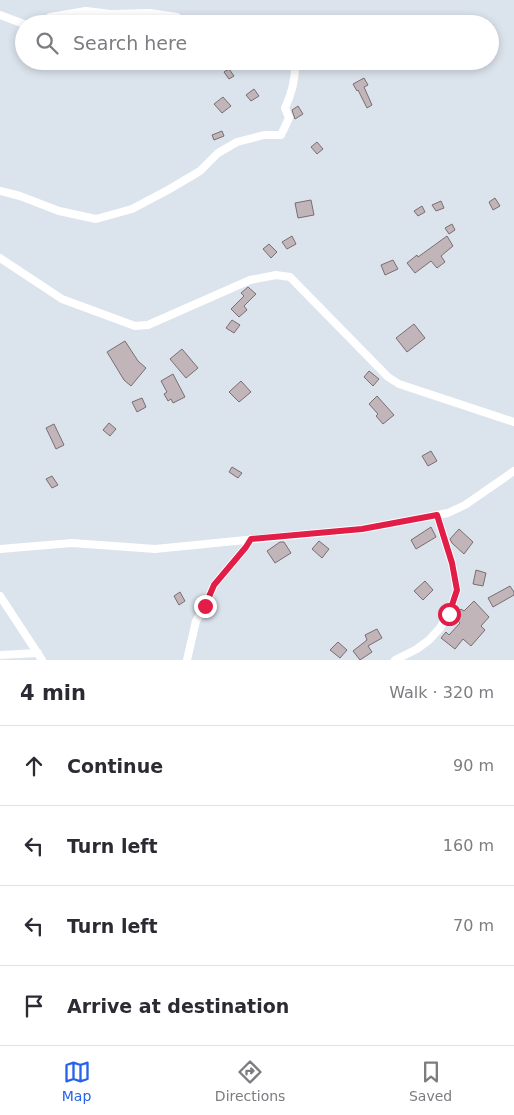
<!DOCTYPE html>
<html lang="en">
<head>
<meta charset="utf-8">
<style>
  :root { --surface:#fff; --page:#f7f7f7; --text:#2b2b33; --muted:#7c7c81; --line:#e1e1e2; --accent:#2563eb }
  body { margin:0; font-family:"DejaVu Sans",sans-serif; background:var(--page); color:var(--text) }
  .stop { position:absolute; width:15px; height:15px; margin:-11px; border:4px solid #e11d48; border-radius:50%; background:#fff }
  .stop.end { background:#e11d48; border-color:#fff; box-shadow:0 1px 5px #0008 }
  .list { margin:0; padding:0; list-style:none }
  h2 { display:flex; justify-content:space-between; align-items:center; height:65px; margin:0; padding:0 20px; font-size:21px }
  h2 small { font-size:16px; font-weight:400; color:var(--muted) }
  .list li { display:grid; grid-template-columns:32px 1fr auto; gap:15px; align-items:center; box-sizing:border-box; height:80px; padding:0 20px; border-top:1px solid var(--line) }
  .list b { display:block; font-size:19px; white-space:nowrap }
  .list em { font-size:16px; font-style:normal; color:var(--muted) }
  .icon { flex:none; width:28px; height:28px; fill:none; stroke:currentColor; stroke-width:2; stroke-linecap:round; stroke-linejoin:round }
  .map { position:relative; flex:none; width:514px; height:660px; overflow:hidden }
  .search { position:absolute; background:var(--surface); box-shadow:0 2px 8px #0003; left:15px; right:15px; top:15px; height:55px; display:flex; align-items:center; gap:12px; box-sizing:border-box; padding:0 18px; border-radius:28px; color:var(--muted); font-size:19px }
  .sheet { height:385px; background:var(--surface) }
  nav { display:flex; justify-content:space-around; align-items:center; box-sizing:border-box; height:70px; border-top:1px solid var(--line); background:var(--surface); font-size:14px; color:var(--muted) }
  nav a { display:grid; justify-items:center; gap:2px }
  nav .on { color:var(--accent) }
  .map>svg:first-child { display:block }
  .building { fill:#c1b5b9; stroke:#796e72 }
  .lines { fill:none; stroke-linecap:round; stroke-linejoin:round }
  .minor { stroke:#fff; stroke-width:8 }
  .route { stroke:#e11d48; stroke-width:6 }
</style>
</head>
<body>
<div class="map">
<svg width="514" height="660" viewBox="0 0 514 660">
  <rect width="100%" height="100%" fill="#dbe3ec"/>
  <path class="building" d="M 229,69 L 234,76 L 229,79 L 224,72 Z
    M 364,78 L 368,85 L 364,87 L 372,105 L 367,108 L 358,90 L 357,91 L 353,84 Z
    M 254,89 L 259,96 L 251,101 L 246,95 Z
    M 223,97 L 231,106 L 222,113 L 214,104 Z
    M 298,106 L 303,114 L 295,119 L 292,110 Z
    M 222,131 L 224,136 L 214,140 L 212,135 Z
    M 317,142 L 323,149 L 317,154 L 311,147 Z
    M 495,198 L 500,206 L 493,210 L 489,202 Z
    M 311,200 L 314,215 L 298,218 L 295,203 Z
    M 441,201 L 444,208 L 436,211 L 432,205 Z
    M 422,206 L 425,212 L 418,216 L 414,211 Z
    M 452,224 L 455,230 L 449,234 L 445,228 Z
    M 292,236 L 296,244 L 287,249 L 282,242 Z
    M 447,236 L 453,246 L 441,256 L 445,262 L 437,268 L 431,261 L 415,273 L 407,263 L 417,255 L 418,257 Z
    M 269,244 L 277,252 L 271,258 L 263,249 Z
    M 393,260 L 398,269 L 385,275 L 381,265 Z
    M 248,287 L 256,294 L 244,306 L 247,310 L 239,317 L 231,309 L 244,296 L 241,293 Z
    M 232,320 L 240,325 L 234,333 L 226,328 Z
    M 414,324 L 425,338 L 407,352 L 396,338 Z
    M 125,341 L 138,361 L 146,368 L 131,386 L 124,380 L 107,352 Z
    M 182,349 L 198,368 L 186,378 L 170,359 Z
    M 369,371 L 379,379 L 373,386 L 364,377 Z
    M 173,374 L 185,397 L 173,403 L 171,399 L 168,401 L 164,394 L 167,392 L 161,381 Z
    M 241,381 L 251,392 L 239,402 L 229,392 Z
    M 377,396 L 394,415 L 383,424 L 376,416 L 378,414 L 369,404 Z
    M 142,398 L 146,407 L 137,412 L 132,402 Z
    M 109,423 L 116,429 L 110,436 L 103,430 Z
    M 54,424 L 64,445 L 56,449 L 46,428 Z
    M 431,451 L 437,461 L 428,466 L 422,456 Z
    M 232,467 L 242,473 L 238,478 L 229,472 Z
    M 52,476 L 58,485 L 52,488 L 46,479 Z
    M 431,527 L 436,537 L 416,549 L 411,540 Z
    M 459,529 L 473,542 L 464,554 L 452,543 L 450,539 Z
    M 319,541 L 329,549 L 322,558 L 312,549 Z
    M 280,542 L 284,542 L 291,553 L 275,563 L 267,551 Z
    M 476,570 L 486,573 L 483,586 L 473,584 Z
    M 425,581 L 433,590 L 423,600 L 414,591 Z
    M 510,586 L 514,592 L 514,595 L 493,607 L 488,598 Z
    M 180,592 L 185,601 L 179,605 L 174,596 Z
    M 474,601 L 489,617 L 481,626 L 485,630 L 471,646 L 463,639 L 455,649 L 441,638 L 446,632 L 449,635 L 460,623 L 454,617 L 454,616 L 461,609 L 464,611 Z
    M 377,629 L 382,638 L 368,646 L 372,652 L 360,660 L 353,651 L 367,640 L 365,635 Z
    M 338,642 L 347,650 L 340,658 L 330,650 Z"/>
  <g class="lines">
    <path class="minor" d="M 0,15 L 24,24
      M 38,24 L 50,17 L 86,11 L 111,14 L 150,13 L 177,17 L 187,24
      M 224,24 L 233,20 L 240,24
      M 0,191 L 20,196 L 59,211 L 96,219 L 132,209 L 168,190 L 200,171 L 218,153 L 237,142 L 264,135 L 281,135 L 289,118 L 285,108 C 292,93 296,78 295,61
      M 0,258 L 62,299 L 135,326 L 148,325 L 250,280 L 276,275 L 290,277 L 388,377 L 399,384 L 514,422
      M 0,549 L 72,543 L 155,549 L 287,536 L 362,529 L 448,513 L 465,505 L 514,471
      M 0,596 L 42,660
      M 0,655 L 38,653
      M 187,660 L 196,621 L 205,606 L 214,585 L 246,547 L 251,539
      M 395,660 L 417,649 L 429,640 L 440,628 L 449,614 L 457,590 L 452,563 L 437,515"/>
  </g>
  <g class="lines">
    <path class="route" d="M 205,606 L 214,585 L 246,547 L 251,539 L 362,529 L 437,515 L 452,563 L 457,590 L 449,614"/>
  </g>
</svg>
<div class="stop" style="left:449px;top:614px"></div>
<div class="stop end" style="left:205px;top:606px"></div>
<div class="search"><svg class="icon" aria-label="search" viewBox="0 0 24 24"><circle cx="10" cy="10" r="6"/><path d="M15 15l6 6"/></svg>Search here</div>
</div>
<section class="sheet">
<h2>4 min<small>Walk · 320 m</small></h2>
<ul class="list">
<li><svg class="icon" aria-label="ahead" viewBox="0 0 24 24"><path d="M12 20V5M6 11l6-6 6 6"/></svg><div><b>Continue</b></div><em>90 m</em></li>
<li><svg class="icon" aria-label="left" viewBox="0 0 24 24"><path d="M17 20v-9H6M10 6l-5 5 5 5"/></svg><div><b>Turn left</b></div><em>160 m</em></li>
<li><svg class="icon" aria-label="left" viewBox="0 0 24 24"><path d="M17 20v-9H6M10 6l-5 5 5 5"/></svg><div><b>Turn left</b></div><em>70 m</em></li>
<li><svg class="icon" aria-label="arrive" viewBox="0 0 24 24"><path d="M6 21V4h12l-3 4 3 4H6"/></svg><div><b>Arrive at destination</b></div></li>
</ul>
</section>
<nav>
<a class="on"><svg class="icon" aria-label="map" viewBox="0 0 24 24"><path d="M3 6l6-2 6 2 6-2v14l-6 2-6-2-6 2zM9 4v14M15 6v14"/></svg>Map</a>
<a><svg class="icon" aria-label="directions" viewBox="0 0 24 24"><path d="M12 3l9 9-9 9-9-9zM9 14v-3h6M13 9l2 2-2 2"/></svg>Directions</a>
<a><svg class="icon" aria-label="saved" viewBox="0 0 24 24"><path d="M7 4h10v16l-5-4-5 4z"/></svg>Saved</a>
</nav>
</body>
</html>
